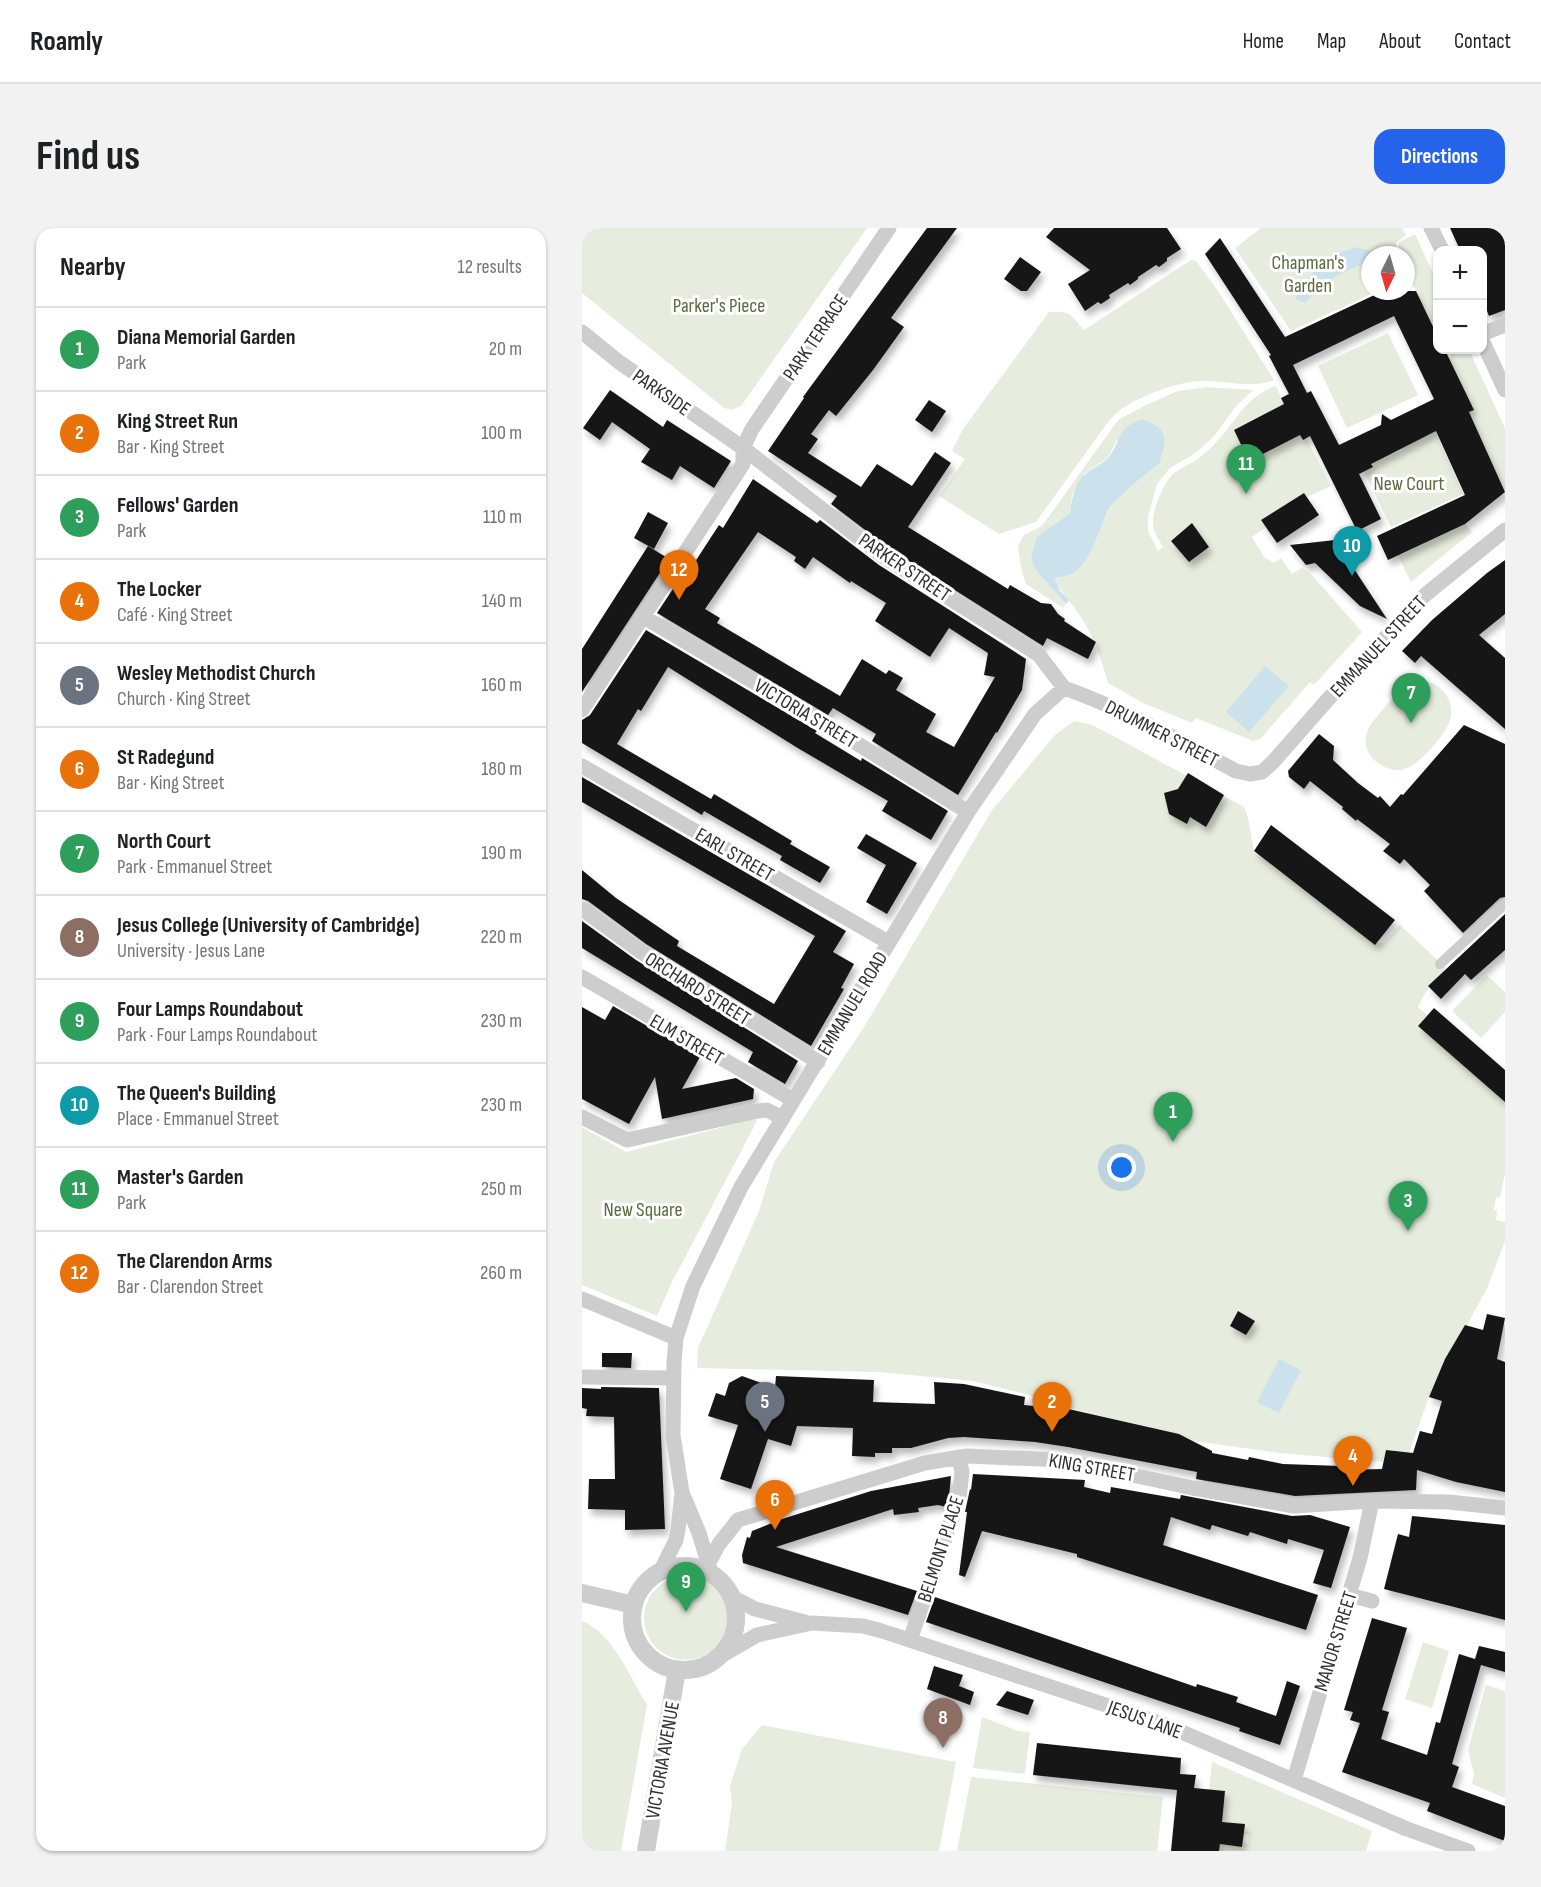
<!DOCTYPE html>
<html lang="en">
<head>
<meta charset="utf-8">
<style>
  :root { --surface:#fff; --page:#f2f2f2; --text:#202124; --muted:#757577; --line:#e0e0e0; --accent:#2563eb }
  body { margin:0; font-family:"Sofia Sans Condensed",sans-serif; background:var(--page); color:var(--text) }
  .controls { position:absolute; right:18px; top:18px; display:grid; overflow:hidden; border-radius:12px; box-shadow:0 2px 4px #0004 }
  .controls button { width:54px; height:54px; display:grid; place-items:center; padding:0; border:0; border-bottom:2px solid var(--line); background:var(--surface); color:var(--text); font:30px sans-serif }
  .compass { position:absolute; left:779px; top:18px; width:54px; height:54px; border-radius:50%; background:var(--surface); box-shadow:0 2px 4px #0004; rotate:185deg }
  .you { position:absolute; left:540px; top:940px; width:21px; height:21px; margin:-15px; border:4px solid #fff; border-radius:50%; background:#1a73e8; box-shadow:0 0 0 9px #1a73e833 }
  .badge { display:grid; place-items:center; width:39px; height:39px; border-radius:50%; background:var(--accent); color:#fff; font-size:20px; font-weight:700 }
  .pin { position:absolute; translate:-50% -50px; filter:drop-shadow(0 2px 3px #0008) }
  .pin::after { content:''; position:absolute; top:32px; width:21px; height:18px; background:inherit; clip-path:polygon(0 0,100% 0,50% 100%) }
  .list { margin:0; padding:0; list-style:none }
  h2 { display:flex; justify-content:space-between; align-items:center; height:78px; margin:0; padding:0 24px; font-size:26px }
  h2 small { font-size:20px; font-weight:400; color:var(--muted) }
  .list li { display:grid; grid-template-columns:39px 1fr auto; gap:18px; align-items:center; box-sizing:border-box; height:84px; padding:0 24px; border-top:2px solid var(--line) }
  .list b { display:block; font-size:22px; white-space:nowrap }
  .list p { margin:0; font-size:20px; white-space:nowrap; color:var(--muted) }
  .list em { font-size:20px; font-style:normal; color:var(--muted) }
  .map { position:relative; flex:none; width:923px; height:1623px; overflow:hidden; border-radius:18px }
  header { display:flex; align-items:center; gap:36px; box-sizing:border-box; height:84px; padding:0 30px; background:var(--surface); border-bottom:2px solid var(--line) }
  header strong { font-size:28px }
  nav { display:flex; gap:33px; margin-inline-start:auto; font-size:21px }
  .intro { display:flex; align-items:center; justify-content:space-between; box-sizing:border-box; height:144px; padding:0 36px }
  h1 { margin:0; font-size:42px }
  .button { padding:15px 27px; border-radius:18px; background:var(--accent); color:#fff; font-size:21px; font-weight:700 }
  main { display:flex; gap:36px; padding:0 36px }
  aside { flex:1; background:var(--surface); border-radius:18px; box-shadow:0 2px 4px #0004 }
  .map>svg:first-child { display:block }
  .green { fill:#e7edde; fill-rule:evenodd }
  .water { fill:#cbe2ec }
  .building { fill:#171717; fill-rule:evenodd; filter:url(#shadow) }
  .lines { fill:none; stroke-linecap:round; stroke-linejoin:round }
  .pedestrian { stroke:#cdcdcd; stroke-width:10 }
  .minor { stroke:#cdcdcd; stroke-width:15 }
  .tertiary { stroke:#cdcdcd; stroke-width:18 }
  .labels { text-anchor:middle; stroke-width:6; stroke-linejoin:round; paint-order:stroke }
  .park-label { font-size:20px; fill:#576c3d; stroke:#fff }
  .street-label { font-size:20px; fill:#303030; stroke:#fff }
</style>
</head>
<body>
<header>
<strong>Roamly</strong>
<nav><a>Home</a><a>Map</a><a>About</a><a>Contact</a></nav>
</header>
<div class="intro"><h1>Find us</h1><a class="button">Directions</a></div>
<main>
<aside>
<h2>Nearby<small>12 results</small></h2>
<ul class="list">
<li><span class="badge" style="background:#2e9e5b">1</span><div><b>Diana Memorial Garden</b><p>Park</p></div><em>20 m</em></li>
<li><span class="badge" style="background:#e8710a">2</span><div><b>King Street Run</b><p>Bar · King Street</p></div><em>100 m</em></li>
<li><span class="badge" style="background:#2e9e5b">3</span><div><b>Fellows' Garden</b><p>Park</p></div><em>110 m</em></li>
<li><span class="badge" style="background:#e8710a">4</span><div><b>The Locker</b><p>Café · King Street</p></div><em>140 m</em></li>
<li><span class="badge" style="background:#6b7280">5</span><div><b>Wesley Methodist Church</b><p>Church · King Street</p></div><em>160 m</em></li>
<li><span class="badge" style="background:#e8710a">6</span><div><b>St Radegund</b><p>Bar · King Street</p></div><em>180 m</em></li>
<li><span class="badge" style="background:#2e9e5b">7</span><div><b>North Court</b><p>Park · Emmanuel Street</p></div><em>190 m</em></li>
<li><span class="badge" style="background:#8d6e63">8</span><div><b>Jesus College (University of Cambridge)</b><p>University · Jesus Lane</p></div><em>220 m</em></li>
<li><span class="badge" style="background:#2e9e5b">9</span><div><b>Four Lamps Roundabout</b><p>Park · Four Lamps Roundabout</p></div><em>230 m</em></li>
<li><span class="badge" style="background:#0f9aa8">10</span><div><b>The Queen's Building</b><p>Place · Emmanuel Street</p></div><em>230 m</em></li>
<li><span class="badge" style="background:#2e9e5b">11</span><div><b>Master's Garden</b><p>Park</p></div><em>250 m</em></li>
<li><span class="badge" style="background:#e8710a">12</span><div><b>The Clarendon Arms</b><p>Bar · Clarendon Street</p></div><em>260 m</em></li>
</ul>
</aside>
<div class="map">
<svg width="923" height="1623" viewBox="0 0 923 1623">
  <defs>
    <filter id="shadow"><feDropShadow dx="3.5" dy="6" stdDeviation="3" flood-color="#0004"/></filter>
  </defs>
  <rect width="100%" height="100%" fill="#fff"/>
  <path class="green" d="M 0,0 L 285,0 L 159,178 L 150,182 L 142,180 L 0,65 Z
    M 679,0 L 820,0 L 824,7 L 814,15 L 815,27 L 788,27 L 788,63 L 796,63 L 709,103 L 653,20 Z
    M 833,6 L 855,54 L 855,100 L 853,101 L 824,43 L 824,27 L 817,27 L 817,14 Z
    M 609,32 L 615,34 L 638,66 L 692,152 C 671,160 649,154 627,153 C 602,151 555,168 536,184 C 531,188 527,193 523,198 L 454,294 L 417,306 L 357,268 L 383,231 L 370,223 L 381,201 L 467,84 C 489,83 488,86 502,102 Z
    M 806,105 L 836,167 L 765,200 L 736,138 Z
    M 866,122 L 887,122 L 923,200 L 923,263 L 887,184 L 892,182 L 867,130 L 869,128 Z
    M 694,158 L 702,176 L 652,202 L 667,232 L 718,207 L 720,212 L 724,210 L 749,258 L 725,269 L 722,265 L 679,292 L 684,299 L 670,309 L 682,329 L 692,335 L 699,330 L 710,346 L 720,340 L 729,346 L 780,404 L 732,457 L 728,454 L 679,510 L 671,513 L 614,490 L 610,495 L 561,475 L 526,455 C 519,431 513,410 499,389 C 490,375 479,365 471,350 C 477,349 484,348 490,346 C 508,337 518,300 526,282 C 529,275 569,241 577,236 L 535,212 L 526,230 L 503,245 L 494,260 L 490,267 L 488,285 L 471,297 L 456,345 L 484,376 L 481,380 L 444,356 L 439,340 L 436,318 L 442,307 L 460,298 L 536,192 L 562,178 L 596,163 L 624,159 L 671,162 L 654,178 L 633,207 L 615,224 L 587,241 L 575,256 L 566,289 L 566,303 L 576,323 L 581,319 C 578,314 574,308 572,302 C 567,288 580,258 590,247 C 597,240 609,236 617,230 C 624,225 632,217 637,211 C 655,191 666,167 694,158 ZM 610,296 L 627,318 L 607,334 L 589,313 Z
    M 852,201 L 881,266 L 809,299 L 782,244 L 791,239 L 787,232 L 807,223 L 811,226 L 820,222 L 820,217 L 837,208 L 839,211 L 839,208 Z
    M 883,296 L 890,304 L 829,354 L 816,328 Z
    M 836,452 C 857,452 874,471 868,492 C 863,507 835,541 818,542 C 796,543 775,521 787,500 C 793,489 811,469 820,462 C 824,458 831,455 836,452 Z
    M 492,493 L 510,497 L 533,509 L 662,579 L 666,590 L 672,624 L 791,715 L 801,715 L 818,697 L 864,740 C 852,753 843,763 836,779 L 845,787 L 836,798 L 923,874 L 923,945 L 918,970 L 914,969 L 912,982 L 915,983 L 914,992 L 923,994 L 923,1013 L 906,1058 L 847,1169 L 827,1225 L 804,1222 L 801,1234 L 698,1225 L 612,1213 L 597,1206 L 494,1182 L 447,1167 L 391,1153 L 297,1144 L 115,1140 L 116,1120 L 177,983 L 192,934 L 284,796 L 410,582 L 473,507 Z
    M 905,747 L 923,764 L 923,784 L 899,810 L 870,783 Z
    M 172,891 L 175,893 L 90,1054 L 75,1088 L 0,1057 L 0,899 L 44,924 Z
    M62 1390a42 42 0 1 1 84 0a42 42 0 1 1-84 0Z
    M 0,1393 C 30,1404 49,1451 65,1477 L 39,1623 L 0,1623 Z
    M 841,1414 L 867,1423 L 850,1480 L 823,1471 Z
    M 904,1457 L 923,1463 L 923,1570 L 890,1556 L 892,1546 L 886,1522 Z
    M 400,1489 L 436,1503 L 448,1504 L 443,1546 L 391,1540 Z
    M 180,1497 L 374,1534 L 357,1623 L 143,1623 L 150,1575 L 148,1558 L 160,1521 Z
    M 630,1534 L 790,1603 L 784,1623 L 637,1623 L 638,1612 L 643,1617 L 660,1619 L 661,1614 L 666,1615 L 667,1607 L 662,1606 L 662,1596 L 640,1594 L 643,1563 L 627,1562 Z
    M 389,1549 L 581,1569 L 575,1623 L 375,1623 Z"/>
  <path class="water" d="M 774,19 L 798,25 L 798,27 L 788,27 L 788,35 C 758,42 744,53 723,75 L 713,71 C 727,44 744,28 774,19 Z
    M 560,191 C 588,201 585,211 577,236 C 569,241 529,275 526,282 C 518,300 508,337 490,346 C 485,348 477,349 472,350 L 478,363 L 487,372 L 484,376 L 456,345 L 449,331 L 455,309 L 488,285 C 490,270 493,252 507,243 C 513,239 522,235 527,229 C 541,210 533,201 560,191 Z
    M 683,438 L 707,458 L 667,504 L 644,484 Z
    M 697,1131 L 719,1142 L 697,1185 L 675,1174 Z"/>
  <path class="building" d="M 345,0 L 375,0 L 309,90 L 322,99 L 291,142 L 254,188 L 247,182 L 229,206 L 236,211 L 226,225 L 279,259 L 295,236 L 330,258 L 353,224 L 369,235 L 326,299 L 426,361 L 428,357 L 459,375 L 469,376 L 476,386 L 483,391 L 482,393 L 514,414 L 506,431 L 465,410 L 461,418 L 308,321 L 249,276 L 255,268 L 186,223 L 222,170 L 221,169 Z
    M 472,0 L 585,0 L 599,21 L 585,30 L 585,33 L 577,39 L 574,37 L 556,49 L 556,51 L 548,57 L 546,55 L 527,67 L 528,70 L 519,76 L 516,74 L 503,83 L 486,56 L 508,42 L 464,9 Z
    M 868,0 L 923,0 L 923,82 L 907,88 L 900,70 L 900,22 L 878,22 Z
    M 638,10 L 703,109 L 801,63 L 834,63 L 855,107 L 855,122 L 863,122 L 892,182 L 887,184 L 923,264 L 883,296 L 806,332 L 795,308 L 883,267 L 854,203 L 789,236 L 791,239 L 777,246 L 799,291 L 775,303 L 728,208 L 721,212 L 718,207 L 667,233 L 652,202 L 702,176 L 699,170 L 707,166 L 687,128 L 689,127 L 623,26 ZM 812,88 L 852,171 L 809,192 L 800,186 L 799,197 L 757,217 L 729,163 L 725,165 L 711,137 Z
    M 438,29 L 459,44 L 445,63 L 439,63 L 422,51 Z
    M 28,162 L 81,199 L 85,192 L 149,233 L 132,260 L 98,238 L 90,252 L 59,234 L 68,221 L 30,194 L 18,212 L 1,200 Z
    M 347,172 L 364,183 L 350,204 L 333,192 Z
    M 171,251 L 235,295 L 238,292 L 297,337 L 444,431 L 440,462 L 415,505 L 414,504 L 376,567 L 290,513 L 294,506 L 251,480 L 246,487 L 75,385 L 104,341 L 107,343 L 137,297 L 141,300 ZM 176,304 L 214,329 L 212,333 L 223,341 L 231,329 L 268,355 L 269,353 L 304,375 L 293,393 L 348,429 L 367,400 L 406,425 L 402,447 L 413,449 L 372,519 L 344,504 L 354,486 L 314,462 L 321,450 L 307,442 L 304,446 L 280,431 L 258,468 L 135,395 L 138,390 L 123,381 Z
    M 722,265 L 737,287 L 695,315 L 679,292 Z
    M 66,284 L 86,295 L 72,321 L 52,310 Z
    M 610,295 L 627,319 L 607,334 L 589,313 Z
    M 753,312 L 805,391 L 778,378 L 733,335 L 724,337 L 708,317 Z
    M 66,318 L 87,331 L 0,464 L 0,421 Z
    M 923,332 L 923,386 L 897,407 L 923,430 L 923,501 L 839,428 L 833,435 L 820,423 L 850,392 L 905,345 Z
    M 64,402 L 235,503 L 233,505 L 279,533 L 280,530 L 366,583 L 349,612 L 300,583 L 306,573 L 214,519 L 86,439 L 59,483 L 56,481 L 35,516 L 129,571 L 132,566 L 210,613 L 208,616 L 248,639 L 238,655 L 198,632 L 200,628 L 122,583 L 120,587 L 0,515 L 0,492 L 8,487 Z
    M 882,497 L 923,516 L 923,669 L 918,670 L 881,705 L 842,663 L 848,657 L 822,631 L 818,636 L 801,623 L 808,616 L 775,591 L 774,593 L 760,581 L 761,579 L 728,553 L 722,561 L 707,549 L 706,543 L 737,506 L 752,518 L 751,532 L 776,555 L 796,570 L 798,568 L 808,579 L 819,566 L 821,567 Z
    M 606,545 L 642,567 L 624,599 L 608,589 L 605,596 L 587,586 L 582,565 L 596,561 Z
    M 0,549 L 264,703 L 251,724 L 272,736 L 259,760 L 262,761 L 229,818 L 64,716 L 6,673 L 0,671 L 0,642 L 34,670 L 97,713 L 95,718 L 192,776 L 233,708 L 0,574 Z
    M 689,597 L 813,692 L 793,717 L 672,623 Z
    M 284,606 L 335,635 L 305,686 L 284,674 L 304,637 L 275,620 Z
    M 923,686 L 923,722 L 889,752 L 883,746 L 859,771 L 846,758 Z
    M 0,693 L 54,732 L 216,833 L 203,856 L 166,834 L 171,824 L 0,720 Z
    M 31,778 L 118,829 L 100,861 L 154,850 L 172,861 L 171,871 L 80,891 L 73,849 L 47,896 L 0,871 L 0,779 L 23,792 Z
    M 852,780 L 923,842 L 923,874 L 836,798 Z
    M 656,1083 L 673,1093 L 664,1107 L 648,1098 Z
    M 905,1086 L 923,1090 L 915,1131 L 923,1134 L 923,1264 L 874,1254 L 835,1242 L 834,1262 L 713,1268 L 614,1251 L 615,1244 L 486,1219 L 453,1214 L 382,1209 L 366,1210 L 329,1220 L 310,1220 L 310,1225 L 293,1225 L 293,1229 L 270,1228 L 271,1200 L 215,1198 L 209,1218 L 186,1211 L 169,1261 L 138,1251 L 156,1197 L 126,1188 L 134,1165 L 143,1168 L 147,1155 L 160,1148 L 193,1160 L 194,1148 L 292,1152 L 291,1174 L 353,1176 L 352,1154 L 382,1156 L 443,1169 L 442,1177 L 481,1181 L 482,1180 L 597,1206 L 630,1223 L 630,1225 L 666,1232 L 667,1229 L 701,1236 L 759,1238 L 758,1242 L 800,1241 L 804,1222 L 831,1225 L 838,1203 L 850,1206 L 860,1173 L 847,1169 L 863,1131 L 883,1097 L 901,1102 Z
    M 20,1125 L 50,1125 L 49,1140 L 20,1139 Z
    M 19,1159 L 77,1160 L 83,1301 L 43,1302 L 43,1282 L 6,1281 L 7,1251 L 33,1251 L 32,1189 L 4,1188 L 5,1181 L 0,1180 L 0,1160 L 19,1161 Z
    M 391,1246 L 503,1252 L 502,1259 L 528,1265 L 529,1259 L 598,1271 L 599,1267 L 710,1288 L 728,1287 L 768,1299 L 749,1360 L 731,1355 L 742,1322 L 706,1311 L 705,1316 L 668,1304 L 666,1308 L 630,1297 L 628,1302 L 589,1289 L 581,1317 L 736,1367 L 724,1402 L 495,1329 L 495,1326 L 400,1303 L 383,1349 L 377,1347 L 385,1284 L 383,1284 L 388,1261 L 389,1262 Z
    M 369,1248 L 367,1268 L 364,1279 L 356,1277 L 336,1280 L 337,1284 L 312,1287 L 311,1281 L 194,1319 L 335,1363 L 326,1387 L 161,1335 L 160,1327 L 165,1309 L 168,1310 L 170,1303 L 200,1291 L 289,1263 Z
    M 830,1288 L 923,1297 L 923,1392 L 802,1361 L 816,1306 L 827,1309 Z
    M 353,1369 L 614,1459 L 615,1456 L 656,1469 L 654,1474 L 694,1488 L 705,1453 L 718,1458 L 698,1517 L 657,1503 L 658,1500 L 344,1394 Z
    M 790,1390 L 825,1400 L 800,1482 L 807,1484 L 799,1511 L 845,1527 L 854,1494 L 858,1495 L 877,1426 L 893,1431 L 897,1418 L 923,1424 L 923,1444 L 899,1437 L 870,1536 L 877,1539 L 870,1559 L 923,1578 L 923,1613 L 845,1583 L 848,1575 L 760,1544 L 778,1495 L 768,1492 L 771,1484 L 762,1482 Z
    M 352,1438 L 381,1447 L 377,1458 L 392,1464 L 388,1477 L 345,1461 Z
    M 425,1463 L 452,1472 L 446,1487 L 414,1477 Z
    M 455,1515 L 599,1530 L 598,1546 L 614,1547 L 612,1560 L 643,1563 L 640,1594 L 663,1596 L 660,1619 L 638,1616 L 637,1623 L 589,1623 L 595,1562 L 451,1547 Z"/>
  <g class="lines">
    <path class="pedestrian" d="M 858,736 L 923,676"/>
    <path class="minor" d="M 849,0 L 860,22
      M 0,104 L 37,134 L 161,220 L 302,329 L 457,427 L 482,460
      M 900,106 L 923,97
      M 900,112 L 923,162
      M 60,388 L 263,508 L 386,584
      M 482,460 C 542,481 597,513 654,543 L 668,546 L 680,544 L 691,534 L 748,469 L 843,367 L 923,302
      M 0,482 L 161,236 L 161,220 L 170,201 L 307,0
      M 0,538 L 306,714
      M 0,681 L 59,724 L 236,834
      M 0,749 L 211,872
      M 0,889 L 45,912 L 176,883 L 185,882 L 200,890
      M 0,1071 L 94,1110
      M 0,1149 L 91,1150
      M 101,1267 L 117,1305 L 128,1341
      M 126,1336 L 137,1316 L 156,1292 L 343,1235 L 385,1228 L 480,1232 L 611,1260 L 712,1278 L 790,1273 L 867,1274 L 923,1280
      M 78,1344 L 94,1312 L 96,1302 L 100,1265 L 91,1207 L 92,1135 L 94,1110 L 111,1058 L 159,959 L 386,584 L 453,486 L 482,460
      M 767,1367 L 790,1373
      M 150,1369 L 173,1381 L 223,1394
      M 328,1412 L 377,1270 L 380,1244 L 377,1229
      M 139,1428 L 175,1407 L 230,1395 L 281,1398 L 300,1403 L 581,1496 L 825,1601 L 886,1623
      M 712,1552 L 778,1330 L 790,1273"/>
    <path class="tertiary" d="M50 1390a52 52 0 1 1 104 0a52 52 0 1 1-104 0Z
      M 0,1365 L 52,1377
      M 64,1623 L 95,1442"/>
  </g>
  <g class="labels">
    <g class="park-label">
      <text x="726" y="41">Chapman's<tspan x="726" dy="23">Garden</tspan></text>
      <text x="137" y="84">Parker's Piece</text>
      <text x="827" y="262">New Court</text>
      <text x="61" y="988">New Square</text>
    </g>
    <g class="street-label">
      <text transform="translate(233 109) rotate(-56)" y="7">PARK TERRACE</text>
      <text transform="translate(80 164) rotate(35)" y="7">PARKSIDE</text>
      <text transform="translate(323 339) rotate(34)" y="7">PARKER STREET</text>
      <text transform="translate(796 418) rotate(-47)" y="7">EMMANUEL STREET</text>
      <text transform="translate(224 485) rotate(31)" y="7">VICTORIA STREET</text>
      <text transform="translate(580 505) rotate(27)" y="7">DRUMMER STREET</text>
      <text transform="translate(153 626) rotate(30)" y="7">EARL STREET</text>
      <text transform="translate(116 760) rotate(32)" y="7">ORCHARD STREET</text>
      <text transform="translate(270 775) rotate(-59)" y="7">EMMANUEL ROAD</text>
      <text transform="translate(105 811) rotate(30)" y="7">ELM STREET</text>
      <text transform="translate(510 1239) rotate(10)" y="7">KING STREET</text>
      <text transform="translate(358 1321) rotate(-72)" y="7">BELMONT PLACE</text>
      <text transform="translate(753 1413) rotate(-73)" y="7">MANOR STREET</text>
      <text transform="translate(563 1491) rotate(20)" y="7">JESUS LANE</text>
      <text transform="translate(80 1532) rotate(-80)" y="7">VICTORIA AVENUE</text>
    </g>
  </g>
</svg>
<div class="controls">
<button>+</button>
<button>−</button>
</div>
<svg class="compass" viewBox="-18 -18 36 36"><path d="M0-13l5 13h-10z" fill="#e53935"/><path d="M0 13l5-13h-10z" fill="#757577"/></svg>
<div class="you"></div>
<div class="pin badge" style="left:591px;top:914px;background:#2e9e5b">1</div>
<div class="pin badge" style="left:470px;top:1204px;background:#e8710a">2</div>
<div class="pin badge" style="left:826px;top:1003px;background:#2e9e5b">3</div>
<div class="pin badge" style="left:771px;top:1258px;background:#e8710a">4</div>
<div class="pin badge" style="left:183px;top:1204px;background:#6b7280">5</div>
<div class="pin badge" style="left:193px;top:1302px;background:#e8710a">6</div>
<div class="pin badge" style="left:829px;top:495px;background:#2e9e5b">7</div>
<div class="pin badge" style="left:361px;top:1520px;background:#8d6e63">8</div>
<div class="pin badge" style="left:104px;top:1384px;background:#2e9e5b">9</div>
<div class="pin badge" style="left:770px;top:348px;background:#0f9aa8">10</div>
<div class="pin badge" style="left:664px;top:266px;background:#2e9e5b">11</div>
<div class="pin badge" style="left:97px;top:372px;background:#e8710a">12</div>
</div>
</main>
</body>
</html>
